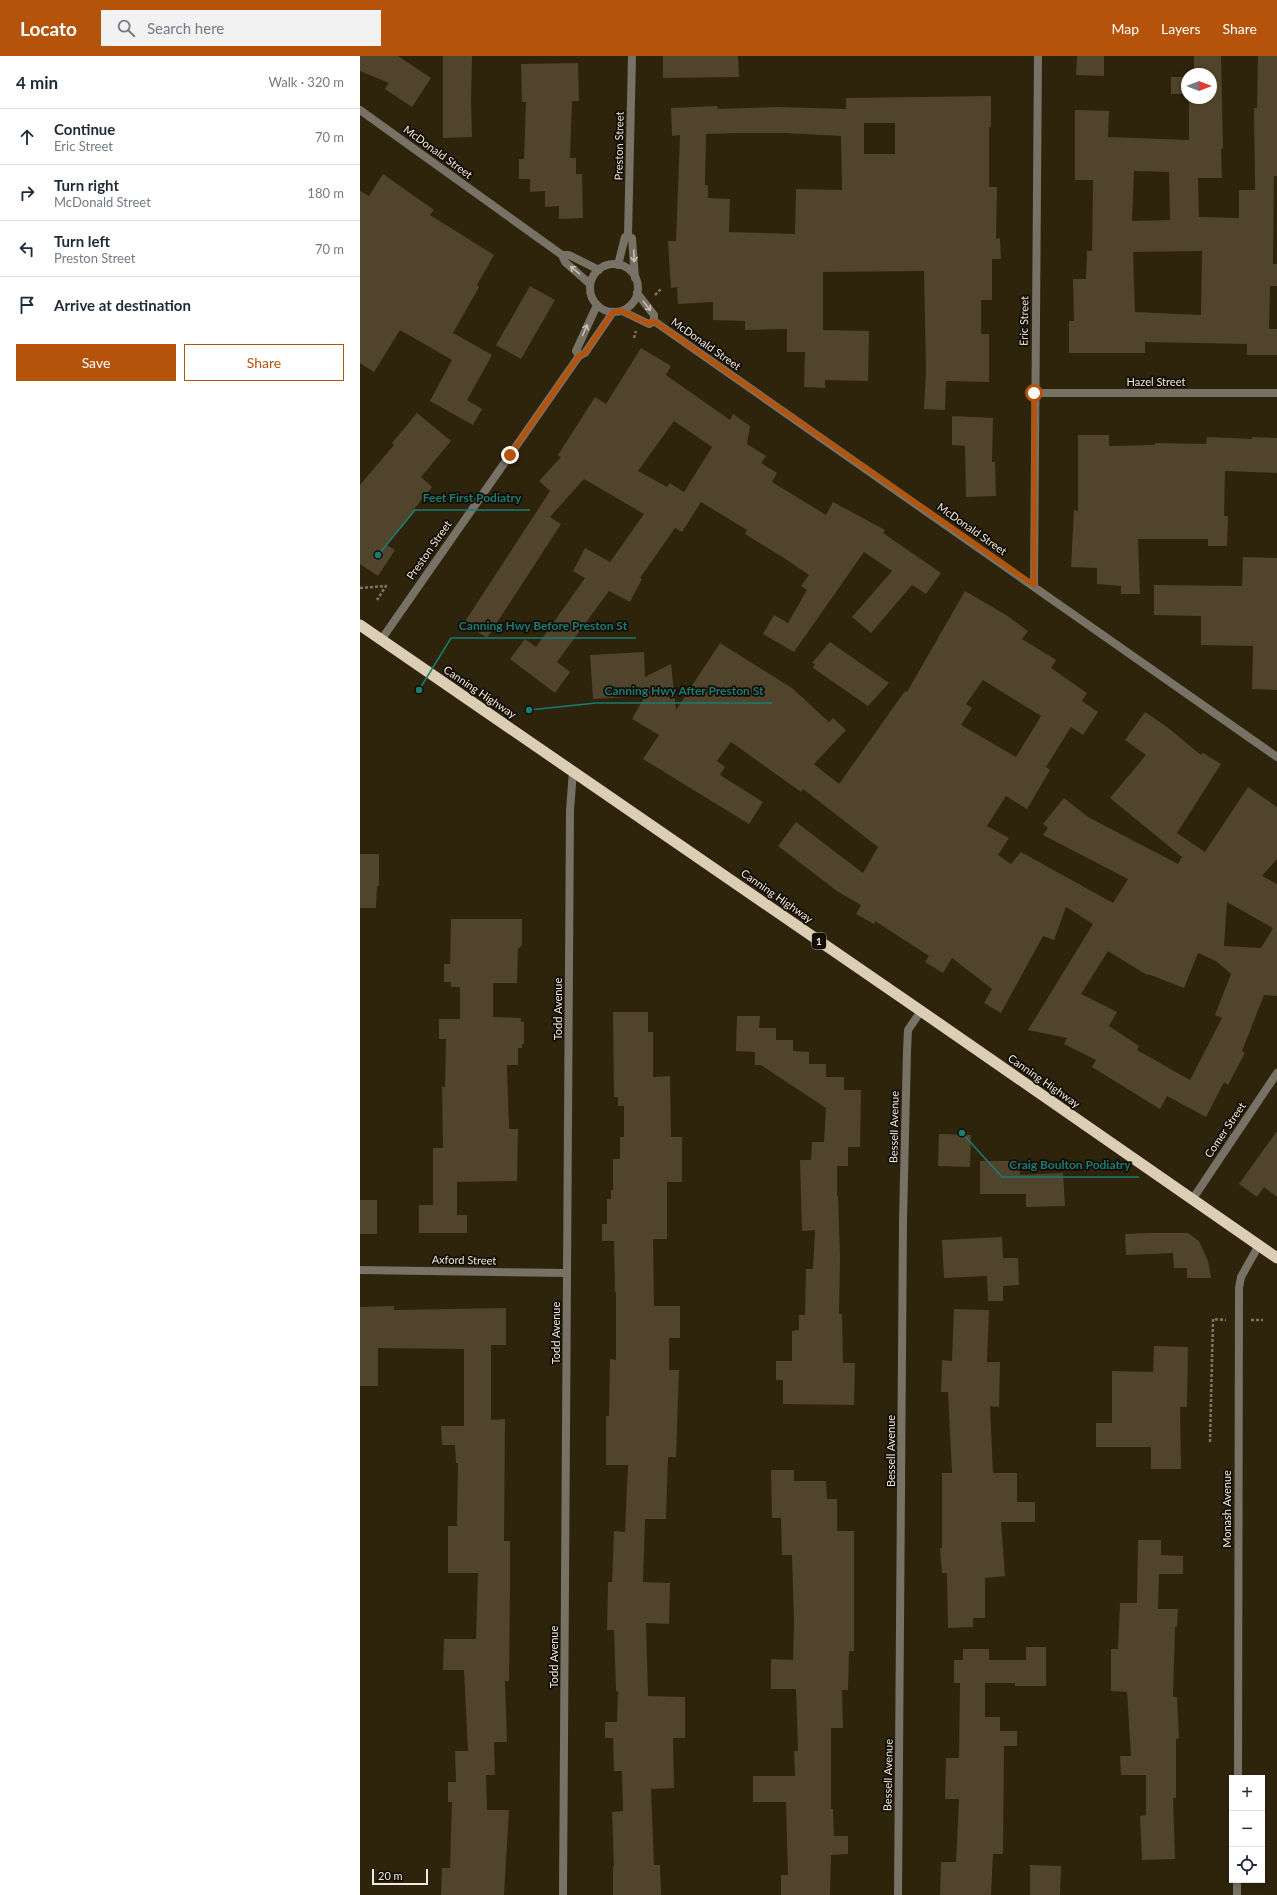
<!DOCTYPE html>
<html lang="en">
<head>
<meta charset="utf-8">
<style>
  :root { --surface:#fff; --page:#f2f2f3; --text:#1f2937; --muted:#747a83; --line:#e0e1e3; --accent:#b45309 }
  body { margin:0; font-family:Lato,sans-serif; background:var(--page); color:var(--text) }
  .controls { position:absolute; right:12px; bottom:12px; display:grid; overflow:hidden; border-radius:0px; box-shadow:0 2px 6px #0003 }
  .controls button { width:36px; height:36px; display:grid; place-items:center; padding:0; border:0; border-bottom:1px solid var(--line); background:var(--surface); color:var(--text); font:20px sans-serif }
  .compass { position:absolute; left:821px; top:12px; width:36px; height:36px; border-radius:50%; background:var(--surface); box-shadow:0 2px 6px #0003; rotate:90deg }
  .scale { position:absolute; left:12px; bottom:10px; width:56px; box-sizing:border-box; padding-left:4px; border:2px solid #f1eadc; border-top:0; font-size:11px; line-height:14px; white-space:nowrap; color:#f1eadc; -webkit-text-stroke:3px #120d05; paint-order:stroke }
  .stop { position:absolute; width:12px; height:12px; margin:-9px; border:3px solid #b45309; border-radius:50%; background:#fff }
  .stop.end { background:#b45309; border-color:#fff; box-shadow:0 1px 4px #0008 }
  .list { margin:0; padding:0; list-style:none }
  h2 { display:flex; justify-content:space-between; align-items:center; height:52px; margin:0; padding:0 16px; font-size:17px }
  h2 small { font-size:13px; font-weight:400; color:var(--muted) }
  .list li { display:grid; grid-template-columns:26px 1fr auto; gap:12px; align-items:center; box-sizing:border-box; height:56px; padding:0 16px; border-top:1px solid var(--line) }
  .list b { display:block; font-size:15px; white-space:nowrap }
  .list p { margin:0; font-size:13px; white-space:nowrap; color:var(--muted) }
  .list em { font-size:13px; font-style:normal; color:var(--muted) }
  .actions { display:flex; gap:8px; padding:12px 16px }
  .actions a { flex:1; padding:9px 0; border:1px solid var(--accent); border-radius:0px; text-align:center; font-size:14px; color:var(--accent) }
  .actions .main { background:var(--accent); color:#fff }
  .icon { flex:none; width:22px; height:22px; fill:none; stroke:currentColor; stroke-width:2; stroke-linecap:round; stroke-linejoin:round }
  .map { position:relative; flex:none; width:917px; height:1839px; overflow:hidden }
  header { display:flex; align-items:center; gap:24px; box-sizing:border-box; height:56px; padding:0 20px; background:var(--accent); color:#fff }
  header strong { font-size:19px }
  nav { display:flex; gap:22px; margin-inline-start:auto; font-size:14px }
  .search { width:280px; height:36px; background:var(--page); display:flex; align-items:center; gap:10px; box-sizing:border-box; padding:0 14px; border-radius:0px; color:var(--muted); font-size:15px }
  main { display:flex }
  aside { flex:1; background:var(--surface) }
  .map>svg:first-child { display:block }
  .building { fill:#50442c; fill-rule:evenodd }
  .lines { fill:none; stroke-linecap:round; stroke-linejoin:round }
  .path { stroke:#7e7561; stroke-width:2.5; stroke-dasharray:3 2; stroke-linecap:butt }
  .minor { stroke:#777166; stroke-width:8 }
  .trunk { stroke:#dcceb5; stroke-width:11 }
  .oneway { stroke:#c6c0b3 }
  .route { stroke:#b45309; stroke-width:5 }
  .labels { text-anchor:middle; stroke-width:3.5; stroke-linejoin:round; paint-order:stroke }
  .shield { fill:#120d05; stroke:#aea89c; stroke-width:1 }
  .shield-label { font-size:10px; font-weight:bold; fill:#f1eadc }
  .street-label { font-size:11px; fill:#f1eadc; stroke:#120d05 }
  .leader { fill:none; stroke:#1a7c74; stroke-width:1.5 }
  .callout-dot { fill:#1a7c74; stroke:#120d05; stroke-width:1.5 }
  .callout-label { font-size:12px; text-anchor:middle; font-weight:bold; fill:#1a7c74; stroke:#120d05; stroke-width:3.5; stroke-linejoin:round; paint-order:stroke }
</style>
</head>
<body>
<header>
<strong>Locato</strong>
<div class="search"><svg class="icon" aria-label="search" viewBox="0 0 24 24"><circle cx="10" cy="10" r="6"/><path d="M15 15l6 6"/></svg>Search here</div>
<nav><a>Map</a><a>Layers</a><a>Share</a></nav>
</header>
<main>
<aside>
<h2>4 min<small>Walk · 320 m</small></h2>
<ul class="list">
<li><svg class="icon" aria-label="ahead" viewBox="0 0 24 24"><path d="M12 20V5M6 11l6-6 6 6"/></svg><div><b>Continue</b><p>Eric Street</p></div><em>70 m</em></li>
<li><svg class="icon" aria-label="right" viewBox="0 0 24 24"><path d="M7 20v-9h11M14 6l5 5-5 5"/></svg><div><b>Turn right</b><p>McDonald Street</p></div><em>180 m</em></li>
<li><svg class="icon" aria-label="left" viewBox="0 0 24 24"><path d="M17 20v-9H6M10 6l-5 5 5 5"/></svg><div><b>Turn left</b><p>Preston Street</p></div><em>70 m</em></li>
<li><svg class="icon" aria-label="arrive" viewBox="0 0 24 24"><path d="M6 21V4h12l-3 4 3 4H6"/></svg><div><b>Arrive at destination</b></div></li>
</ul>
<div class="actions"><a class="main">Save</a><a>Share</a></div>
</aside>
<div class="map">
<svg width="917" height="1839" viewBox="0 0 917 1839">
  <rect width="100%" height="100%" fill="#2e230b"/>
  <path class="building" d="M 0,0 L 38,0 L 71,22 L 52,51 L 25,33 L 29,27 L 0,15 Z
    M 83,0 L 112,0 L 111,45 L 112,81 L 83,82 Z
    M 303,0 L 378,0 L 379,21 L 303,22 Z
    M 717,0 L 744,0 L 744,20 L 716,19 Z
    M 834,0 L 861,0 L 863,92 L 861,93 L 862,122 L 838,122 L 839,161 L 879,162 L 879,134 L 895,134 L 894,52 L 897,52 L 898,0 L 917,0 L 917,120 L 914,120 L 913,208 L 917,208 L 917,230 L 910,230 L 909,273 L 917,273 L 917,299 L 887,299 L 887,288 L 785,286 L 785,297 L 709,297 L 709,265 L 714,265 L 713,223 L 726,223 L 727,195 L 732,195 L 733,124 L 715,124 L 715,54 L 749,55 L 748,81 L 829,84 L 829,42 L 851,42 L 851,18 L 834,18 ZM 774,115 L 809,116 L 810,164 L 772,165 ZM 842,195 L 841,259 L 775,256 L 773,196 Z
    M 218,7 L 219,45 L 212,45 L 210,102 L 216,102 L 216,118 L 222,118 L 223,162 L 199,163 L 199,150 L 185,151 L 185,135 L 170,136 L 170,123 L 159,123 L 159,103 L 164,103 L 166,46 L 162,46 L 161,8 Z
    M 811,21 L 827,21 L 827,38 L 811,38 Z
    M 631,40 L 631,71 L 629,71 L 629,131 L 637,131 L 636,183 L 640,182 L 641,203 L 632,203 L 632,244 L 621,244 L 621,278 L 629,278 L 629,326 L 586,325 L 585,354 L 564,353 L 566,315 L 564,215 L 463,216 L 463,274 L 509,275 L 508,325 L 465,324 L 465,332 L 444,331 L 445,296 L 427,296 L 427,273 L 385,274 L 385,265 L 353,264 L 353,246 L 318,248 L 317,231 L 311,232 L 308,185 L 316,185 L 320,79 L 312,80 L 311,52 L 357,50 L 358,53 L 417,51 L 486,53 L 486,42 ZM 504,67 L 535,67 L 535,98 L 504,98 ZM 379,77 L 426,77 L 481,80 L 482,134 L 436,133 L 435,178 L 369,176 L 370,143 L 348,142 L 348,129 L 345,129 L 346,78 Z
    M 23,118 L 74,154 L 70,159 L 134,199 L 117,229 L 119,231 L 93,277 L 132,299 L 107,344 L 122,353 L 113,369 L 70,345 L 92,304 L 40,274 L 14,316 L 0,307 L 0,135 L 9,140 Z
    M 170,230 L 195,244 L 161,303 L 136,289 Z
    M 281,292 L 311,310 L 306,319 L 370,364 L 373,358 L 390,370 L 387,388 L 406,400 L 401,407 L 417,417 L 412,426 L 466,459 L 473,446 L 525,474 L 523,477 L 581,517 L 566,538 L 552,529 L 511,577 L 492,561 L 532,515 L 504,496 L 434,596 L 403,578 L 414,559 L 428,567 L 447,534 L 441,530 L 449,519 L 424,502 L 385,478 L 387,474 L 341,446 L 322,476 L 315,472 L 280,522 L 282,523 L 270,546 L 249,535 L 197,606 L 210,616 L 195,637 L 150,603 L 165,583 L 176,591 L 225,522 L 213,515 L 225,492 L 250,506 L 284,458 L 224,423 L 190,461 L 201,468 L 127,582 L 104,567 L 190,435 L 179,425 L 201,401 L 198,399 L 235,341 L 246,348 ZM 314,365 L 352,391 L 324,436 L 310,427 L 307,431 L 278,415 Z
    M 57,357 L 91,385 L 61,421 L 72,431 L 54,453 L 56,454 L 27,489 L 35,494 L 18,520 L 0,508 L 0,429 L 34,389 L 32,387 Z
    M 592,360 L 633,362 L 632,406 L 635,406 L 636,440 L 606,441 L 605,390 L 592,389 Z
    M 718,379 L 749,379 L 749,390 L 795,389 L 795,387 L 846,388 L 847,381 L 892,383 L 892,381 L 917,382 L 917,417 L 865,415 L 864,460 L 868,460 L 867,490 L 848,490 L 848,483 L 778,483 L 780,538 L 761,538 L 761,530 L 737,528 L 737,512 L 711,511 L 714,454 L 718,455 Z
    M 883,501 L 917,502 L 917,634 L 892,633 L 893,590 L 841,589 L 841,560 L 794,559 L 794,529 L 882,530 Z
    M 605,535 L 646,559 L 668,575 L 662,583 L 696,604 L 691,612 L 727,637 L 722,645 L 738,656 L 723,679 L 711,671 L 686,711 L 690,714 L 667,753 L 646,740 L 627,770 L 649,782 L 638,799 L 651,808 L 661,796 L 753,847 L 768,823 L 683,779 L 688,772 L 683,768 L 704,742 L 728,761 L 818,808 L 822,801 L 750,742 L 786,699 L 765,684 L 785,656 L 807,671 L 841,699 L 843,697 L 861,708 L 817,777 L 845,796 L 888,731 L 917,751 L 917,803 L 902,820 L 917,828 L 917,940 L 904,939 L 882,995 L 885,997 L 868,1029 L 864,1026 L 846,1061 L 807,1040 L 800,1053 L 732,1011 L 736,1004 L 704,988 L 707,982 L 668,974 L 733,868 L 706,851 L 694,884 L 683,880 L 641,957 L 624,947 L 632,933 L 592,902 L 583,917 L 565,906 L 569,900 L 515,865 L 514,868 L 496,858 L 501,849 L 477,835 L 418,790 L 436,766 L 503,817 L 518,791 L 443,733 L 441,736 L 371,686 L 357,705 L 365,711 L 360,719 L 403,746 L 389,768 L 283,703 L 299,679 L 272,663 L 285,640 L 233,643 L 230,599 L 284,596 L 285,621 L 311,608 L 316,654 L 360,587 L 432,632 L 469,666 L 473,662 L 486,674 L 454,708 L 479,728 L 545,635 L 547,636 ZM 623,624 L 681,660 L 656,701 L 601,669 L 612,652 L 606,648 ZM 867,846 L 913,872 L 901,892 L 864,890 ZM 748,895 L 787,919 L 788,918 L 824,932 L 838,897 L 856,905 L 871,918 L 855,959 L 862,962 L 830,1024 L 777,994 L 779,990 L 749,970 L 757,956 L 721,938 Z
    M 470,586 L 529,627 L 508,650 L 453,612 L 455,608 L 452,607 Z
    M 0,798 L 19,798 L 19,830 L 17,830 L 16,852 L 0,852 Z
    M 91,863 L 162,863 L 162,889 L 158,893 L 157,927 L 133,927 L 133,961 L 161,962 L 161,966 L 164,966 L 164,988 L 162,988 L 162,992 L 158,992 L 158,1009 L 147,1009 L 149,1073 L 158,1073 L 157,1125 L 97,1126 L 97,1159 L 107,1159 L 107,1177 L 59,1177 L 59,1149 L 73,1149 L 73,1092 L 83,1092 L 82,1031 L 85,1031 L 86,983 L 79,983 L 79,963 L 100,963 L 100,931 L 91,931 L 91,926 L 84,926 L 84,908 L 90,908 Z
    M 253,956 L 288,956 L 288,976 L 293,976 L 293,1021 L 310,1020 L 311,1081 L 322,1081 L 322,1126 L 307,1126 L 307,1183 L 293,1183 L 294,1250 L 320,1250 L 320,1282 L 309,1282 L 309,1314 L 319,1314 L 316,1401 L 308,1401 L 306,1463 L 285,1463 L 283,1526 L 310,1527 L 309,1568 L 286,1567 L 288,1640 L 325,1641 L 325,1682 L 313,1682 L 314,1732 L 291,1733 L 294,1809 L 300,1809 L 301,1839 L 253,1839 L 253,1810 L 254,1810 L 252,1756 L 263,1755 L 262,1715 L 254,1715 L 253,1682 L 245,1682 L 245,1666 L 257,1666 L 258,1635 L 256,1635 L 254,1574 L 247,1574 L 248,1526 L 252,1526 L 254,1475 L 265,1476 L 268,1409 L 246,1409 L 246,1360 L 249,1360 L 250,1303 L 256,1304 L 256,1236 L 255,1236 L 254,1185 L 242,1185 L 242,1168 L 247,1168 L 247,1143 L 251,1143 L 251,1134 L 253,1134 L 253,1103 L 260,1103 L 260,1081 L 264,1081 L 264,1050 L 258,1050 L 258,1041 L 254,1041 Z
    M 377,960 L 400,960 L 399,972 L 416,972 L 416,984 L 433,984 L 433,995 L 449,996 L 449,1008 L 466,1008 L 466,1021 L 484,1021 L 484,1034 L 501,1034 L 500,1091 L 488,1091 L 488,1110 L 477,1110 L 477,1140 L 478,1140 L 480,1201 L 479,1258 L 482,1258 L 483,1307 L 495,1307 L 494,1349 L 423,1348 L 423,1324 L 416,1324 L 416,1305 L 432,1305 L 432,1275 L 439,1274 L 439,1259 L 445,1259 L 446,1213 L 453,1213 L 455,1174 L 442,1175 L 440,1104 L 451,1104 L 452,1086 L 464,1086 L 466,1052 L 401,1009 L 395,1009 L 395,996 L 376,995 Z
    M 917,1075 L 917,1141 L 904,1131 L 897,1141 L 879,1128 Z
    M 579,1078 L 611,1079 L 610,1111 L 578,1110 Z
    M 620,1105 L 660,1105 L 660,1119 L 703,1117 L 705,1150 L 666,1151 L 666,1138 L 620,1138 Z
    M 0,1144 L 17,1144 L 17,1178 L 0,1178 Z
    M 790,1177 L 828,1177 L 839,1185 L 848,1205 L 851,1222 L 827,1222 L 827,1212 L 814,1212 L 813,1197 L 766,1199 L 765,1178 Z
    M 642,1181 L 643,1202 L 658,1202 L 659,1229 L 643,1230 L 643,1245 L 628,1245 L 627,1220 L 584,1222 L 582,1184 Z
    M 34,1250 L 34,1254 L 146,1252 L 146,1289 L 131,1289 L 131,1364 L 145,1363 L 144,1485 L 150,1485 L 150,1530 L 149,1625 L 145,1625 L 147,1686 L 134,1686 L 135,1719 L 126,1719 L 127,1754 L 149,1754 L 144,1839 L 81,1839 L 82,1812 L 90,1812 L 92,1746 L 88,1746 L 88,1726 L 96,1726 L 95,1695 L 108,1695 L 104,1614 L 83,1614 L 84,1583 L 116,1583 L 118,1517 L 88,1517 L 88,1470 L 97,1470 L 98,1407 L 96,1407 L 95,1389 L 82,1389 L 81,1370 L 104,1370 L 104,1293 L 18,1292 L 18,1330 L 0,1330 L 0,1251 Z
    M 594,1253 L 629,1254 L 627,1306 L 640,1306 L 639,1351 L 630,1350 L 633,1417 L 657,1417 L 657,1446 L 675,1446 L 675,1466 L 641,1466 L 645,1520 L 625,1522 L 625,1562 L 613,1562 L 613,1571 L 588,1572 L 587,1517 L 582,1517 L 580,1492 L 582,1492 L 582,1417 L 592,1417 L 588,1336 L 581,1336 L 582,1304 L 592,1305 Z
    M 794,1290 L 828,1291 L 827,1351 L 820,1351 L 821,1413 L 791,1413 L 791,1391 L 736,1391 L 736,1367 L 752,1367 L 752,1315 L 793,1316 Z
    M 411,1414 L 434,1414 L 434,1425 L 466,1425 L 467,1443 L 477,1443 L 477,1475 L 494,1475 L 494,1595 L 489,1595 L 488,1634 L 482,1634 L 483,1672 L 471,1672 L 471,1753 L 473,1753 L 474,1780 L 488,1780 L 488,1798 L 471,1799 L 470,1839 L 421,1839 L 421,1819 L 428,1819 L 426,1746 L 393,1746 L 393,1720 L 435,1720 L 434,1695 L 438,1695 L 436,1633 L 411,1633 L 411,1603 L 433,1604 L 434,1565 L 432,1499 L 422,1499 L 421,1462 L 412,1462 Z
    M 778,1484 L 801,1484 L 801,1499 L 823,1500 L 823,1518 L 799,1518 L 798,1553 L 818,1553 L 817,1571 L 815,1571 L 813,1641 L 817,1641 L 819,1682 L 816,1683 L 816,1742 L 813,1742 L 815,1803 L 782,1804 L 780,1760 L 786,1759 L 786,1719 L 761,1719 L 760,1700 L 771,1700 L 767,1636 L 751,1635 L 751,1593 L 758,1593 L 760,1547 L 777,1547 Z
    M 666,1591 L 686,1591 L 686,1630 L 655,1630 L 655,1627 L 625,1627 L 625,1661 L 640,1661 L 640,1675 L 657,1675 L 657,1690 L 644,1690 L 643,1798 L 633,1798 L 631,1839 L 580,1839 L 581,1806 L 596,1806 L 599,1743 L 585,1743 L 586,1702 L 599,1702 L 600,1627 L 594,1627 L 594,1604 L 603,1604 L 603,1593 L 629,1593 L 629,1604 L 666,1604 Z
    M 670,1809 L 701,1810 L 700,1839 L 670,1839 Z"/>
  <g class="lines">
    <path class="path" d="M 295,239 L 302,232
      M 274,282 L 276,275
      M 0,532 L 26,530 L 17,544
      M 891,1264 L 903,1264
      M 850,1386 L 853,1263 L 866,1264"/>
    <path class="minor" d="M 0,54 L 202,199 L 205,206 L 230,228
      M 268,180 L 272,0
      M 268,180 L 272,182 L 275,222
      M 202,199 L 209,199 L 239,214
      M230 232a24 24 0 1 1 48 0a24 24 0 1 1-48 0Z
      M 258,209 L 265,181 L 268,180
      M 277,237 L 294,259 L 294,265
      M 262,255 L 289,268 L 294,265
      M 294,265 L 917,701
      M 219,300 L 216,295 L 237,249
      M 674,337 L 917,337
      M 674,529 L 678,0
      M 21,584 L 219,300 L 225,297 L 253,256
      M 832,1144 L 917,1017
      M 0,1214 L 207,1217
      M 878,1722 L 879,1232 L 881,1221 L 899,1189
      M 203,1839 L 210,754 L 213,715
      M 538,1839 L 543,1164 L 547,995 L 548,974 L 561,955
      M 877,1839 L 877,1824"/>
    <path class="trunk" d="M 0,569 L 561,955 L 917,1202"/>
  </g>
  <defs><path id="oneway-shaft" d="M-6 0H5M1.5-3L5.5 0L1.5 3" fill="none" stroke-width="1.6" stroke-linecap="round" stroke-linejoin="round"/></defs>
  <g class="oneway">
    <use href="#oneway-shaft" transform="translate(274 200) rotate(87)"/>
    <use href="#oneway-shaft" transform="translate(215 214) rotate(-140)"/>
    <use href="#oneway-shaft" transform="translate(287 250) rotate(51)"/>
    <use href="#oneway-shaft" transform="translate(225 274) rotate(-66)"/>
  </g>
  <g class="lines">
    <path class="route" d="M 150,399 L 219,300 L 225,297 L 253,256 L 262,255 L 289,268 L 294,265 L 674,529 L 674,337"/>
  </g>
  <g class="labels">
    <rect class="shield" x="452" y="877" width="14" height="16" rx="3"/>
    <g class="shield-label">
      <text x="459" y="889">1</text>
    </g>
    <g class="street-label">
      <text transform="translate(259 90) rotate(-89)" y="4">Preston Street</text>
      <text transform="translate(78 96) rotate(36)" y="4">McDonald Street</text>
      <text transform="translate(664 265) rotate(-89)" y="4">Eric Street</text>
      <text transform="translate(346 288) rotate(35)" y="4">McDonald Street</text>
      <text x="796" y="330">Hazel Street</text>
      <text transform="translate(612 473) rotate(35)" y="4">McDonald Street</text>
      <text transform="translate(69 494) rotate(-55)" y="4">Preston Street</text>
      <text transform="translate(120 636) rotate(34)" y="4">Canning Highway</text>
      <text transform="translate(417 840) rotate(35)" y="4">Canning Highway</text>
      <text transform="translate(198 953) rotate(-90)" y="4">Todd Avenue</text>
      <text transform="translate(684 1025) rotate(35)" y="4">Canning Highway</text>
      <text transform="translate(534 1071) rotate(-89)" y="4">Bessell Avenue</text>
      <text transform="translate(865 1074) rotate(-56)" y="4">Comer Street</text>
      <text transform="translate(104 1204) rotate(1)" y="4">Axford Street</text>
      <text transform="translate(196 1277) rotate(-90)" y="4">Todd Avenue</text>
      <text transform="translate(531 1395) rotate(-90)" y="4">Bessell Avenue</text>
      <text transform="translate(867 1453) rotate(-90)" y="4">Monash Avenue</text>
      <text transform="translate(194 1601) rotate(-90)" y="4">Todd Avenue</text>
      <text transform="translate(528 1719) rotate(-89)" y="4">Bessell Avenue</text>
    </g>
  </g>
  <path class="leader" d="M18 499L55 454H170M59 634L91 582H276M169 654L236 647H412M602 1077L642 1121H779"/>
  <g class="callout-dot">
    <circle cx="18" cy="499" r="4"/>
    <circle cx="59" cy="634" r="4"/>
    <circle cx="169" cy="654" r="4"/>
    <circle cx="602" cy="1077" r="4"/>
  </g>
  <g class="callout-label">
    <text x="112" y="446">Feet First Podiatry</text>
    <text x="183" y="574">Canning Hwy Before Preston St</text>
    <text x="324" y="639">Canning Hwy After Preston St</text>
    <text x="710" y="1113">Craig Boulton Podiatry</text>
  </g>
</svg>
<div class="controls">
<button>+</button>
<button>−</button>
<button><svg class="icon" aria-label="locate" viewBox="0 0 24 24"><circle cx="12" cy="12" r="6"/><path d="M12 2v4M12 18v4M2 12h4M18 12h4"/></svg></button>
</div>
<svg class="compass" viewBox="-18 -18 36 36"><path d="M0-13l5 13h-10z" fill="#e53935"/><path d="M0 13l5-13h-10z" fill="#747a83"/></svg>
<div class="scale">20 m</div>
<div class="stop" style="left:674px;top:337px"></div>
<div class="stop end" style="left:150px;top:399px"></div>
</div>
</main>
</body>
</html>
